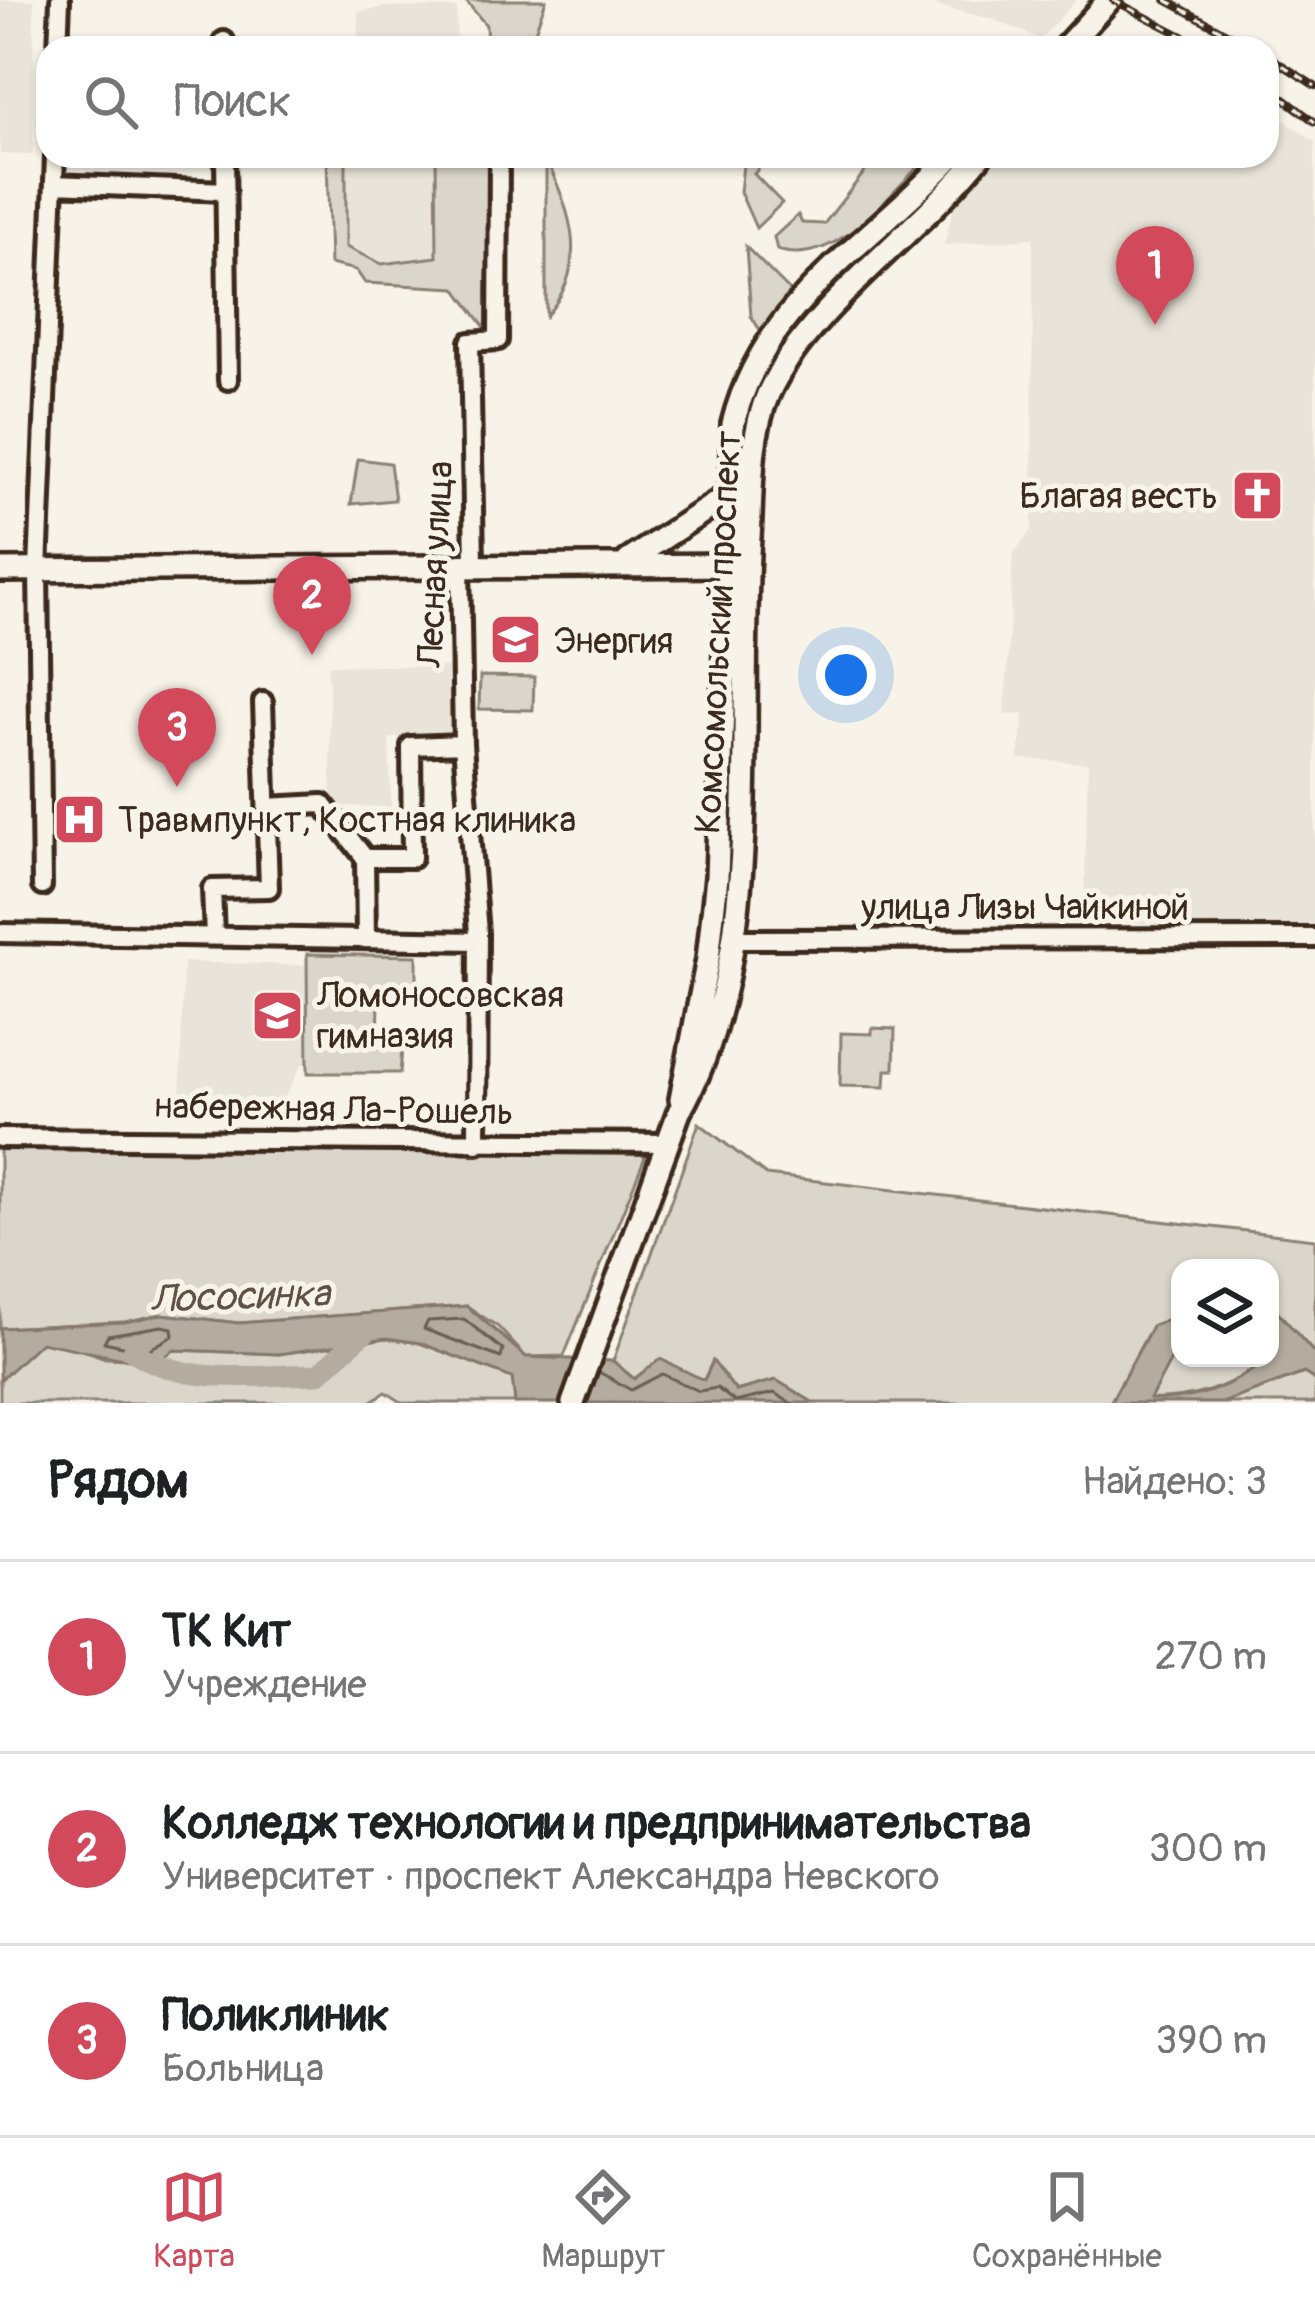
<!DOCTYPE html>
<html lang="ru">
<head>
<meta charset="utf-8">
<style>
  :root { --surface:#fff; --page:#f2f2f2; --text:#202124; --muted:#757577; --line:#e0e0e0; --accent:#d1495b }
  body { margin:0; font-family:Pangolin,sans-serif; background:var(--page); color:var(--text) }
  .controls { position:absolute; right:36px; bottom:36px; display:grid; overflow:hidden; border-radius:24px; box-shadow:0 3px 9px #0004 }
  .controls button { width:108px; height:108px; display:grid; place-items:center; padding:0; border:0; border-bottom:3px solid var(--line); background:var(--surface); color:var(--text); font:60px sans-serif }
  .you { position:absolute; left:846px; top:675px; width:42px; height:42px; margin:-30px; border:9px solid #fff; border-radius:50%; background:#1a73e8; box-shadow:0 0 0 18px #1a73e833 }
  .badge { display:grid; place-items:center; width:78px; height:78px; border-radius:50%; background:var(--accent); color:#fff; font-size:39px; font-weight:700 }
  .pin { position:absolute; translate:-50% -99px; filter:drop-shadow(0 3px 6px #0008) }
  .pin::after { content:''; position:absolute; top:63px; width:42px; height:36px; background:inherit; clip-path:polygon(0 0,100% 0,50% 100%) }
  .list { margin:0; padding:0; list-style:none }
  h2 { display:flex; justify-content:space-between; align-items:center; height:156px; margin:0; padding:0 48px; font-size:51px }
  h2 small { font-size:39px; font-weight:400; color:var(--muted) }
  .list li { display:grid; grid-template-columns:78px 1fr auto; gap:36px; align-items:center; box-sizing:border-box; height:192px; padding:0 48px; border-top:3px solid var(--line) }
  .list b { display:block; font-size:45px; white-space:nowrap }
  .list p { margin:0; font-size:39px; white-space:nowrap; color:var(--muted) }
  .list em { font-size:39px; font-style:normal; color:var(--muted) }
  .icon { flex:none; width:66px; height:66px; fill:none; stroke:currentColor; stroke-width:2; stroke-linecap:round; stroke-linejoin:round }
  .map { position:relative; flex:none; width:1315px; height:1403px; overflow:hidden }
  .search { position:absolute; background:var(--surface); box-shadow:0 3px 9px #0004; left:36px; right:36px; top:36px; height:132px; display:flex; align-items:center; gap:30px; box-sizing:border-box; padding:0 42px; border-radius:36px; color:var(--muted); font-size:45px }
  .sheet { height:732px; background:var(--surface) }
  nav { display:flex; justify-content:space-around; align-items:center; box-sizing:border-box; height:168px; border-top:3px solid var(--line); background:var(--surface); font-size:33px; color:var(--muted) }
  nav a { display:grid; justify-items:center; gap:6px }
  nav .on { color:var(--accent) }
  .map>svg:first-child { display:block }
  .built { fill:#e9e4d9 }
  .green { fill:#dbd6cb; stroke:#8b8074; stroke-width:3 }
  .water { fill:#b4aca0; stroke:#84786c; stroke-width:3 }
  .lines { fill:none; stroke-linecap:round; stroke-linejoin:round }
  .shore { stroke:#6b5e52; stroke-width:3 }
  .river { stroke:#b4aca0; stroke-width:21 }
  .minor-casing { stroke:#3b2a1e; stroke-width:26 }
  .major-casing { stroke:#3b2a1e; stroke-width:30 }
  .minor { stroke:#f7f3e8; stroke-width:16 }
  .major { stroke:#f7f3e8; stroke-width:21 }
  .rail-casing { stroke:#3b2a1e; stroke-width:8 }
  .rail { stroke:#f7f3e8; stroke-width:3; stroke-dasharray:9; stroke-linecap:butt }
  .labels { text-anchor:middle; stroke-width:10; stroke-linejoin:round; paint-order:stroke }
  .poi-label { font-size:36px; fill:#3b2a1e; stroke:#f7f3e8; text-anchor:start }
  .street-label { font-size:36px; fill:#3b2a1e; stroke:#f7f3e8 }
  .water-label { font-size:39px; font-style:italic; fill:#5f5145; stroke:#f7f3e8 }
</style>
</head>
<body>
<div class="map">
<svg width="1315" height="1403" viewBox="0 0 1315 1403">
  <rect width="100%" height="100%" fill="#f7f3e8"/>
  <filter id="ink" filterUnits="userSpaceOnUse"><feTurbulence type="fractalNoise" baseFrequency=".00833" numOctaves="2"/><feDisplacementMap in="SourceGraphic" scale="24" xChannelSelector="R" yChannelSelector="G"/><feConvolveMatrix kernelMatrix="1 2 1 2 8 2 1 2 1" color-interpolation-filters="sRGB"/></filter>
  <g filter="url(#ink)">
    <path class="built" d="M 0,0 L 34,0 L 33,155 L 0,154 Z
      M 912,0 L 1076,0 L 1041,39 L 992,19 Z
      M 385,7 L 457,8 L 456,48 L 358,48 L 358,12 Z
      M 1267,108 L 1315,142 L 1315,930 L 1084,921 L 1088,763 L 1018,759 L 1024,714 L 1005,715 L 1013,554 L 1032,529 L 1033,238 L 944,245 L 954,206 L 1001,156 L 1267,156 Z
      M 338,156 L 454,156 L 453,272 L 336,262 Z
      M 328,665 L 452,667 L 455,726 L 450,736 L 389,738 L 391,807 L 332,806 Z
      M 183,962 L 374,967 L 375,1064 L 302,1064 L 276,1113 L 180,1112 Z"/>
    <path class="green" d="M 465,0 L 546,0 L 529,48 L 487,48 L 486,25 Z
      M 327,156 L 363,156 L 346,159 L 346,247 L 382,264 L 437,257 L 436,156 L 476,156 L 478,163 L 489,156 L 509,156 L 508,228 L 486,329 L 456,288 L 365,283 L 356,270 L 330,264 Z
      M 744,156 L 769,156 L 754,174 L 782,203 L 756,228 L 740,192 Z
      M 877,156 L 929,156 C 889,193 838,269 777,250 L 774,237 L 798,215 L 802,223 L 824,224 Z
      M 546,159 C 572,215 590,265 546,316 Z
      M 746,247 L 792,293 L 760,330 L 751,316 Z
      M 358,459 L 390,463 L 395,500 L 351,504 Z
      M 480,676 L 534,677 L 533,710 L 479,709 Z
      M 307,954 L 417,956 L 417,996 L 379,1000 L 378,1045 L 402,1049 L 400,1073 L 308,1073 Z
      M 872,1028 L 895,1029 L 894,1070 L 886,1070 L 885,1087 L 840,1086 L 841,1033 L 872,1034 Z
      M 699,1123 L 766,1175 L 1315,1239 L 1315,1354 L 1277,1311 L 1270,1311 L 1270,1268 L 1180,1268 L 1180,1315 L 1152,1326 L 1110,1403 L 814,1403 L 776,1380 L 736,1391 L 712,1362 L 704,1380 L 634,1379 L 613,1361 Z
      M 633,1147 L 645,1157 L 564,1356 L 526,1357 L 498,1327 L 467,1306 L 239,1323 L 162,1314 L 125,1322 L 0,1328 L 0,1149 Z
      M 386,1338 L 420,1343 L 513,1378 L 515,1403 L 403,1403 L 386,1392 L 369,1403 L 0,1403 L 0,1380 L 41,1342 L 69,1344 L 105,1358 L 155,1360 L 174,1350 L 279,1354 Z
      M 1180,1343 L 1180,1358 L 1263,1362 C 1228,1389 1193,1399 1149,1400 Z
      M 1304,1373 L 1315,1380 L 1315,1403 L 1222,1403 Z"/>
    <path class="water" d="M 467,1306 L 526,1357 L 613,1361 L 634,1379 L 660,1359 L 704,1380 L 713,1361 L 736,1391 L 776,1380 L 814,1403 L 515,1403 L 512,1378 L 420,1343 L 386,1338 L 279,1354 L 174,1350 L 153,1365 L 41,1342 L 0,1380 L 0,1328 L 125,1322 L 162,1314 L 239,1323 Z
      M 1270,1311 L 1277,1311 L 1315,1354 L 1315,1380 L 1304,1373 L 1222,1403 L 1110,1403 L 1153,1325 L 1180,1315 L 1180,1343 L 1150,1399 C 1191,1402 1229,1388 1262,1363 L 1255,1358 L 1270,1358 Z"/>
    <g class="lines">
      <path class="shore" d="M 464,1319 L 503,1350 L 501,1358 L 424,1329 L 428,1321 Z
        M 162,1326 L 172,1328 L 173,1336 L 146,1351 L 104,1342 L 108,1335 Z
        M 599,1372 L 631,1390 L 662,1374 L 699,1391 L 717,1388 L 735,1402 L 774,1393 L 791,1403"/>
      <path class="river" d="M 133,1351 C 185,1387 257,1375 318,1374 L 372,1326"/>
      <defs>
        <path id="minor" d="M 224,41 L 224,48
          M 58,48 L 60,0
          M 225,156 L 228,380
          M 54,184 L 226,191
          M 267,807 L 323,804 L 365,858
          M 42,886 L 38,570 L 55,156
          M 0,933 L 478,941
          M 214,936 L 212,889 L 269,888 L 263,702
          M 366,939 L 365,858 L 412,858 L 411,746 L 463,744
          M 735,939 L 1315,938
          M 0,1138 L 668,1143
          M 477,1144 L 478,933 L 463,744 L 460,563 L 474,563 L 470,342 L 498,340 L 499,156"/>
        <path id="major" d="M 1065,48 L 1109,0
          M 628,561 L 730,494
          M 0,570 L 741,565
          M 681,1099 L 708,959 L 717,877 L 733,424 C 764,300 870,245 952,156
          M 573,1403 L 679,1112 C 769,955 736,717 749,538 C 752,492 749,438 768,394 C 807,308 920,232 980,156"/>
      </defs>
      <use href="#minor" class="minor-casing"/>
      <use href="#major" class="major-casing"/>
      <use href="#minor" class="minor"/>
      <use href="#major" class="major"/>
      <defs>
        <path id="rail" d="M 1113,0 L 1206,48
          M 1166,0 L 1254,48
          M 1267,55 L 1315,86
          M 1267,86 L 1315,122"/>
      </defs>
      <use href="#rail" class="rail-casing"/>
      <use href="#rail" class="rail"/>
    </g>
  </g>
  <defs>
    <symbol id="church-square" viewBox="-11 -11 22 22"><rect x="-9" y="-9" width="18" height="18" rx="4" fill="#d1495b" stroke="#f7f3e8"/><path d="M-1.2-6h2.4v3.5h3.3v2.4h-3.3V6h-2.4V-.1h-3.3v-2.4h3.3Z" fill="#fff"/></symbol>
    <symbol id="university-square" viewBox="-11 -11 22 22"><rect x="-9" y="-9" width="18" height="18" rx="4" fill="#d1495b" stroke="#f7f3e8"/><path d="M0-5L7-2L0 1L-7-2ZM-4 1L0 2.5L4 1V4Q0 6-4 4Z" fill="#fff"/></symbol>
    <symbol id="hospital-square" viewBox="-11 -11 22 22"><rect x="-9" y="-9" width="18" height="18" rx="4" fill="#d1495b" stroke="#f7f3e8"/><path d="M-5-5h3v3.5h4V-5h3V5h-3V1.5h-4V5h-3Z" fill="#fff"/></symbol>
    <symbol id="school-square" viewBox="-11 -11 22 22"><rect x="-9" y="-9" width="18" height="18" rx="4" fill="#d1495b" stroke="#f7f3e8"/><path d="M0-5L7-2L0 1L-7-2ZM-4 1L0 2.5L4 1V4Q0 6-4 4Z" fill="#fff"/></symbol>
  </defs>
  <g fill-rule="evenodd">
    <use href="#church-square" x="1228" y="466" width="59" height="59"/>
    <use href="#university-square" x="486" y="610" width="59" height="59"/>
    <use href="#hospital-square" x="50" y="790" width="59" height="59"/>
    <use href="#school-square" x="248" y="986" width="59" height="59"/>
  </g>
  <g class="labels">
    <g class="poi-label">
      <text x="1218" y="508" text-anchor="end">Благая весть</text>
      <text x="554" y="653">Энергия</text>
      <text x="118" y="832">Травмпункт, Костная клиника</text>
      <text x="317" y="1007">Ломоносовская<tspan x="317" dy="41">гимназия</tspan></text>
    </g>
    <g class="street-label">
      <text transform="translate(434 564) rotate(-87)" y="13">Лесная улица</text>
      <text transform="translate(717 632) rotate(-87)" y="13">Комсомольский проспект</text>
      <text x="1025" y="919">улица Лизы Чайкиной</text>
      <text transform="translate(334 1108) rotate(1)" y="13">набережная Ла-Рошель</text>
    </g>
    <g class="water-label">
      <text transform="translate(240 1295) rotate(-2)" y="14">Лососинка</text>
    </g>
  </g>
</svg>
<div class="controls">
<button><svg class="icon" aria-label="layers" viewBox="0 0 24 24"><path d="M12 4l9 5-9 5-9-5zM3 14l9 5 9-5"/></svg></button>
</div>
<div class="you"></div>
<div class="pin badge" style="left:1155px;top:325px">1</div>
<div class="pin badge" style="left:312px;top:655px">2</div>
<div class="pin badge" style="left:177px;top:787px">3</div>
<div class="search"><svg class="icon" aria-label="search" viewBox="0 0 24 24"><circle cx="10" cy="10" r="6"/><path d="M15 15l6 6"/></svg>Поиск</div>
</div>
<section class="sheet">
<h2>Рядом<small>Найдено: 3</small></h2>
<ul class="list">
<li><span class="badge">1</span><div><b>ТК Кит</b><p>Учреждение</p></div><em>270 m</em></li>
<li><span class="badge">2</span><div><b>Колледж технологии и предпринимательства</b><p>Университет · проспект Александра Невского</p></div><em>300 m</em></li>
<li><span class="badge">3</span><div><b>Поликлиник</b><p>Больница</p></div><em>390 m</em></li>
</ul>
</section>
<nav>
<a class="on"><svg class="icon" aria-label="map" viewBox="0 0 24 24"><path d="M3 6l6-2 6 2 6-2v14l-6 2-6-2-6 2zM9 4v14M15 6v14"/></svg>Карта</a>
<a><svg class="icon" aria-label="directions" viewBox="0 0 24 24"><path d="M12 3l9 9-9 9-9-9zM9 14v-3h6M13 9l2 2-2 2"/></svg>Маршрут</a>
<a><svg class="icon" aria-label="saved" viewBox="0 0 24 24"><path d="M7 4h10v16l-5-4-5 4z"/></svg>Сохранённые</a>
</nav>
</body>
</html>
